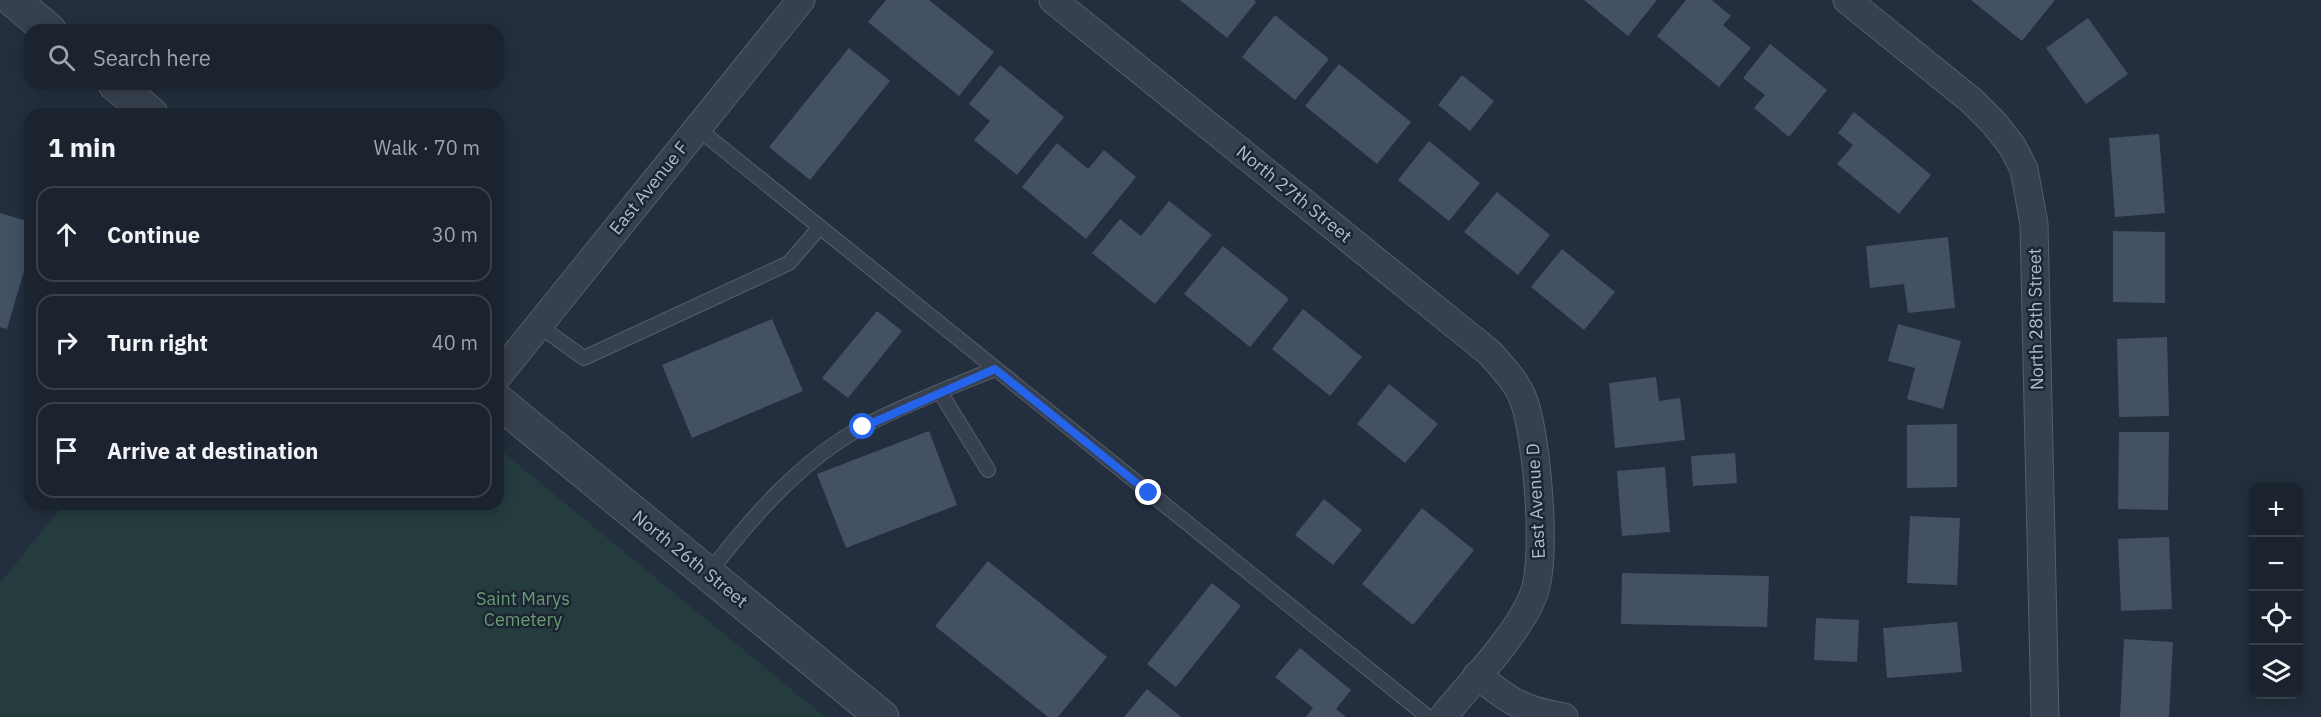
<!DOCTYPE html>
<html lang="en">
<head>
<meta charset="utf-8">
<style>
  :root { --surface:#1a232e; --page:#232b36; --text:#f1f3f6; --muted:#9fa4aa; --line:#38404a }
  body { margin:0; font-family:"IBM Plex Sans",sans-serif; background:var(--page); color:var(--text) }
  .controls { position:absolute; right:18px; bottom:18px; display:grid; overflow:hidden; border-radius:12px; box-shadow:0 3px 15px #0003 }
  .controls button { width:54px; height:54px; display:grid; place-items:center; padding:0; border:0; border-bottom:2px solid var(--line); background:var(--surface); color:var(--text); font:30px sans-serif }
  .stop { position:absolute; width:18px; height:18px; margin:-14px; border:4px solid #2563eb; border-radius:50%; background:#fff }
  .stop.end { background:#2563eb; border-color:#fff; box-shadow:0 2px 6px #0008 }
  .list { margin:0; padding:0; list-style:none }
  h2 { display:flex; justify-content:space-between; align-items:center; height:78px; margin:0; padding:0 24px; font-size:26px }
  h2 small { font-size:20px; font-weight:400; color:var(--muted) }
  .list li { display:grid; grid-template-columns:39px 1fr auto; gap:18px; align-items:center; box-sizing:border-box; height:96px; margin:0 12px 12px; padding:0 12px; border:2px solid var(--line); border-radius:18px }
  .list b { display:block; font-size:22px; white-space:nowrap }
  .list em { font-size:20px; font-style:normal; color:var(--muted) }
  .icon { flex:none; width:33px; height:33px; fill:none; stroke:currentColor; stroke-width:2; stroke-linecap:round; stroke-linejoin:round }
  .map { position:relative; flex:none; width:2321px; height:717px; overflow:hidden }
  .search { position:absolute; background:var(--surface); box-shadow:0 3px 15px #0003; left:24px; top:24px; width:480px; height:66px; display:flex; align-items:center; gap:15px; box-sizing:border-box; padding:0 21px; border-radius:18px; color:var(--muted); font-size:22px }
  .panel { position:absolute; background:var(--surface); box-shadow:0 3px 15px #0003; left:24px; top:108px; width:480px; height:402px; border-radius:18px }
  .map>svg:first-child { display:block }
  .green { fill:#253c3f }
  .building { fill:#435162 }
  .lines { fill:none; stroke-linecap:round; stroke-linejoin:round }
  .service-casing { stroke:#555e6b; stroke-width:16 }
  .minor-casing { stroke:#555e6b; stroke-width:29 }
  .tertiary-casing { stroke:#555e6b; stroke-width:35 }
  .service { stroke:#37404e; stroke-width:14 }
  .minor { stroke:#37404e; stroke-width:27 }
  .tertiary { stroke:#37404e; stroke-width:33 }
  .route { stroke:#2563eb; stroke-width:8 }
  .labels { text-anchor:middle; stroke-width:5; stroke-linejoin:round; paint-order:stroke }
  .street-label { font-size:18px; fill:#b2bbc9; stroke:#1c2532 }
  .park-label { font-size:18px; fill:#689b73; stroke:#1c2532 }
</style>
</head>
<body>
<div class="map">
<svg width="2321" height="717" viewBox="0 0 2321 717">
  <rect width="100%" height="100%" fill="#232f3e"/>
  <path class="green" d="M 498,448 L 825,717 L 0,717 L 0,583 L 64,504 L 498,504 Z"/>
  <path class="building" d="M 886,0 L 929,0 L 994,52 L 959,96 L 868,22 Z
    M 1180,0 L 1254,0 L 1256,2 L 1227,38 Z
    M 1584,0 L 1657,0 L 1628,36 Z
    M 1686,0 L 1712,0 L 1731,16 L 1723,25 L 1751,48 L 1719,87 L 1657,36 Z
    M 1971,0 L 2055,0 L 2022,41 Z
    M 1275,15 L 1329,59 L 1295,100 L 1242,57 Z
    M 2088,18 L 2128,74 L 2086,104 L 2046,48 Z
    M 1770,44 L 1827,90 L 1789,137 L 1754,108 L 1765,95 L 1743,78 Z
    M 849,48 L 890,81 L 810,180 L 769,147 Z
    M 1339,64 L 1411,122 L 1377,164 L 1305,106 Z
    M 1000,65 L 1064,117 L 1017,175 L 974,140 L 990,121 L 969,104 Z
    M 1462,75 L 1494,101 L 1470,131 L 1438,105 Z
    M 1854,112 L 1931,175 L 1899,214 L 1837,164 L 1853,145 L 1838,133 Z
    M 2159,134 L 2165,213 L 2115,217 L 2109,138 Z
    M 1429,141 L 1480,183 L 1449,221 L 1398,180 Z
    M 1057,143 L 1088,169 L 1104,150 L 1136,177 L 1086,239 L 1022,187 Z
    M 1497,192 L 1550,235 L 1518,275 L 1464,232 Z
    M 1169,201 L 1212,235 L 1155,304 L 1092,253 L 1120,219 L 1141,236 Z
    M 0,213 L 30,222 L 30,251 L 7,329 L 0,327 Z
    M 2113,231 L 2165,232 L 2165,303 L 2113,302 Z
    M 1948,237 L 1955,308 L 1908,313 L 1904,284 L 1870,288 L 1866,246 Z
    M 1223,246 L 1289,299 L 1250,347 L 1184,294 Z
    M 1562,249 L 1615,292 L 1584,330 L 1531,287 Z
    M 1303,309 L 1362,357 L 1330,396 L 1272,349 Z
    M 877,311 L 902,331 L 848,398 L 822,378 Z
    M 772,319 L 803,391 L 692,438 L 662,365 Z
    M 1898,324 L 1961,341 L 1943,409 L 1907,399 L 1915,368 L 1888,361 Z
    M 2167,337 L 2169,416 L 2119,417 L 2117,339 Z
    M 1656,377 L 1659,401 L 1680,398 L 1685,440 L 1615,448 L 1609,383 Z
    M 1389,384 L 1438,424 L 1405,463 L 1357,424 Z
    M 1957,424 L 1957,487 L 1907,488 L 1907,425 Z
    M 929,431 L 957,505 L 846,548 L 817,474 Z
    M 2119,432 L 2169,432 L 2168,510 L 2118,509 Z
    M 1735,453 L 1737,483 L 1693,486 L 1691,456 Z
    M 1665,467 L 1670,532 L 1622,536 L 1617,471 Z
    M 1324,499 L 1362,530 L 1333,565 L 1295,535 Z
    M 1422,508 L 1474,550 L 1413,625 L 1362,584 Z
    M 1910,516 L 1960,518 L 1957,585 L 1907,583 Z
    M 2169,537 L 2172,609 L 2121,611 L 2118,539 Z
    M 988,561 L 1107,657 L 1058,717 L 1048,717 L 935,626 Z
    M 1622,573 L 1769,576 L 1767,627 L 1621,624 Z
    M 1212,583 L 1241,606 L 1176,687 L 1147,664 Z
    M 1816,618 L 1859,620 L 1857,662 L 1814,660 Z
    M 1957,622 L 1962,672 L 1887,678 L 1883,628 Z
    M 2124,639 L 2173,642 L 2169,717 L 2120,717 Z
    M 1300,648 L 1351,690 L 1336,709 L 1346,717 L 1306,717 L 1313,708 L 1275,677 Z
    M 1147,689 L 1181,717 L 1124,717 Z"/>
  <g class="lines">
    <defs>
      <path id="service" d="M 697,128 L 1428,717
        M 538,325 L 584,358 L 789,263 L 820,227
        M 940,392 L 988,470
        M 708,574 C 751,518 801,460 864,426 C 906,404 951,387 995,369"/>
      <path id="minor" d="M 1053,0 L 1490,353 C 1503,368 1517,382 1524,401 C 1537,439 1548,560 1533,596 C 1517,636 1471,682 1443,717
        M 1847,0 L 1972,101 L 1994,123 L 2012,146 L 2024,169 L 2034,224 L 2045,717
        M 498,376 L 801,0
        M 1477,675 C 1509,701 1522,710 1564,717"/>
      <path id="tertiary" d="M 13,0 L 49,30
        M 115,84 L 151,114
        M 498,401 L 882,717"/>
    </defs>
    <use href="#service" class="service-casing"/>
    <use href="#minor" class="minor-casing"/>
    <use href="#tertiary" class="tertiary-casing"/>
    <use href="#service" class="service"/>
    <use href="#minor" class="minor"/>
    <use href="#tertiary" class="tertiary"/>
  </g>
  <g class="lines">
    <path class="route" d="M 863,427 L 995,369 L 1149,493"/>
  </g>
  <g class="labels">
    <g class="street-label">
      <text transform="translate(649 188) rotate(-51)" y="6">East Avenue F</text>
      <text transform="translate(1294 194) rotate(39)" y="6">North 27th Street</text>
      <text transform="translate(2036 319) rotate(-91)" y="6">North 28th Street</text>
      <text transform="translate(1536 501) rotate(-93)" y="6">East Avenue D</text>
      <text transform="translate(690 559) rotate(39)" y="6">North 26th Street</text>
    </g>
    <g class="park-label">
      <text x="523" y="605">Saint Marys<tspan x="523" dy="21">Cemetery</tspan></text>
    </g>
  </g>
</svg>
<div class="controls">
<button>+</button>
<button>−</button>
<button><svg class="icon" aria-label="locate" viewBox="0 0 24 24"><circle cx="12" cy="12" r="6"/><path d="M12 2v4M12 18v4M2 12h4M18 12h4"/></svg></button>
<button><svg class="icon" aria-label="layers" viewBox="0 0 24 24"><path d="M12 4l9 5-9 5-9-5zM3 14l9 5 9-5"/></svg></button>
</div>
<div class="stop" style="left:863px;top:427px"></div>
<div class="stop end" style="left:1149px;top:493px"></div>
<div class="search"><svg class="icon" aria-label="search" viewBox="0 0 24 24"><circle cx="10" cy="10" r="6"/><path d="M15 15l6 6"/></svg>Search here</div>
<section class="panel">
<h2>1 min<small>Walk · 70 m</small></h2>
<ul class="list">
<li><svg class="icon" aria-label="ahead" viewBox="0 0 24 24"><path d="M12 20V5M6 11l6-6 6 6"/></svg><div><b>Continue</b></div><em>30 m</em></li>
<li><svg class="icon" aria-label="right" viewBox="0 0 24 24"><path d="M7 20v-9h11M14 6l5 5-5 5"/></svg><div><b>Turn right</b></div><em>40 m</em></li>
<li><svg class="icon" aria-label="arrive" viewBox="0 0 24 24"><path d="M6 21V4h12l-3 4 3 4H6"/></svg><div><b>Arrive at destination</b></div></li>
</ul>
</section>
</div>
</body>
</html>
